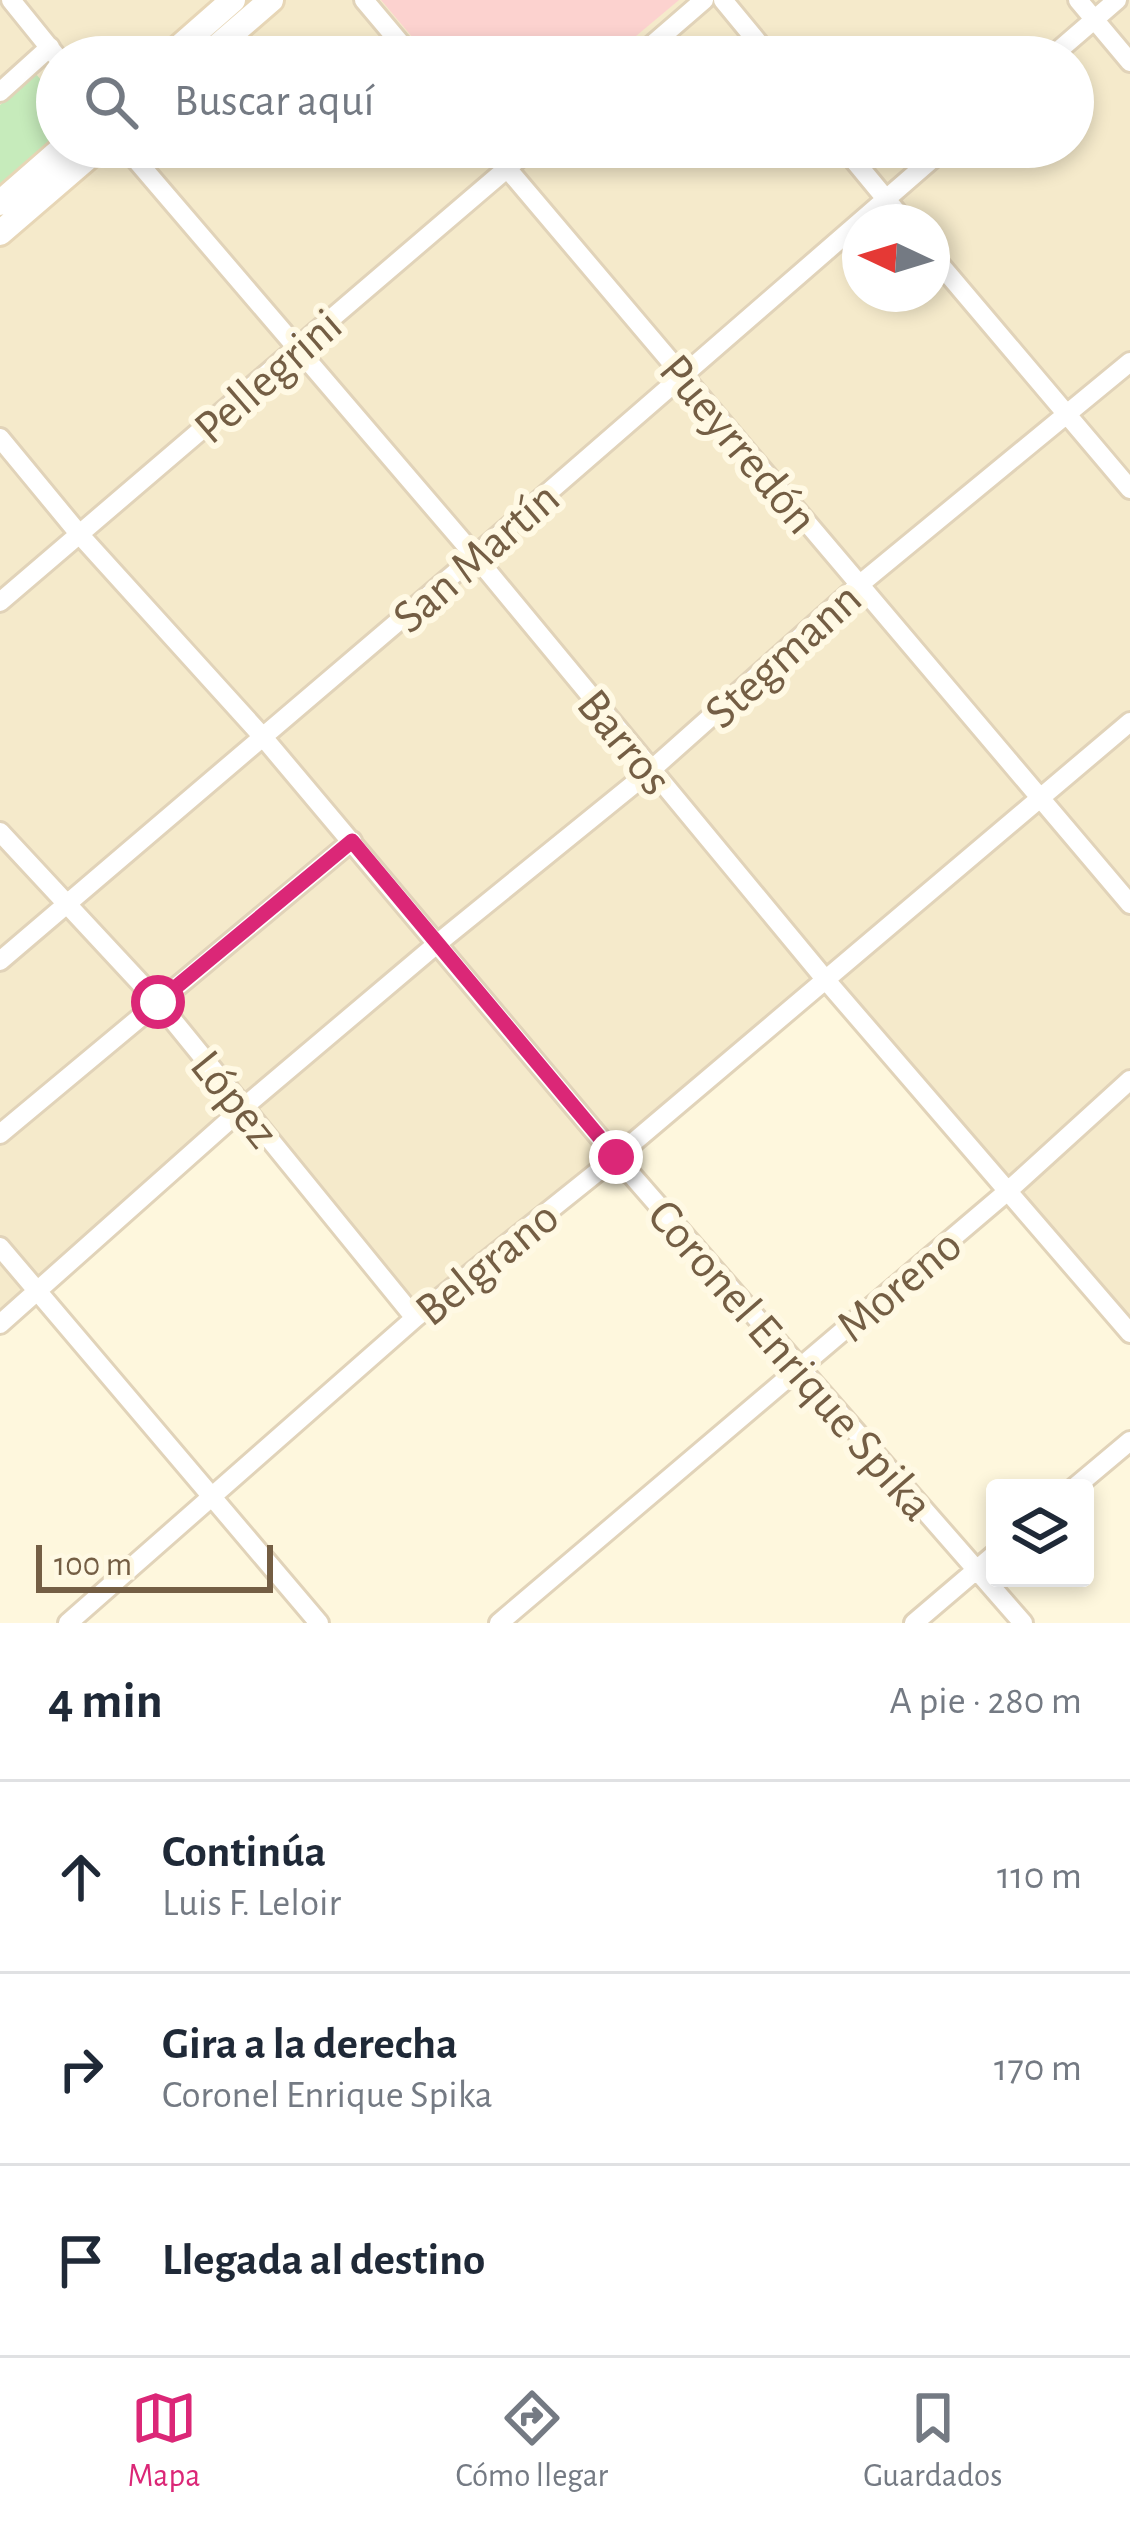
<!DOCTYPE html>
<html lang="es">
<head>
<meta charset="utf-8">
<style>
  :root { --surface:#fff; --page:#f6f6f7; --text:#1f2937; --muted:#747a83; --line:#e0e1e3; --accent:#db2777 }
  body { margin:0; font-family:"Alegreya Sans",sans-serif; background:var(--page); color:var(--text) }
  .controls { position:absolute; right:36px; bottom:36px; display:grid; overflow:hidden; border-radius:12px; box-shadow:0 6px 18px #0003 }
  .controls button { width:108px; height:108px; display:grid; place-items:center; padding:0; border:0; border-bottom:3px solid var(--line); background:var(--surface); color:var(--text); font:60px sans-serif }
  .compass { position:absolute; left:842px; top:204px; width:108px; height:108px; border-radius:50%; background:var(--surface); box-shadow:0 6px 18px #0003; rotate:274deg }
  .scale { position:absolute; left:36px; bottom:30px; width:237px; box-sizing:border-box; padding-left:12px; border:6px solid #745e44; border-top:0; font-size:33px; line-height:42px; white-space:nowrap; color:#745e44; -webkit-text-stroke:9px #fff9e4; paint-order:stroke }
  .stop { position:absolute; width:36px; height:36px; margin:-27px; border:9px solid #db2777; border-radius:50%; background:#fff }
  .stop.end { background:#db2777; border-color:#fff; box-shadow:0 3px 12px #0008 }
  .list { margin:0; padding:0; list-style:none }
  h2 { display:flex; justify-content:space-between; align-items:center; height:156px; margin:0; padding:0 48px; font-size:51px }
  h2 small { font-size:39px; font-weight:400; color:var(--muted) }
  .list li { display:grid; grid-template-columns:78px 1fr auto; gap:36px; align-items:center; box-sizing:border-box; height:192px; padding:0 48px; border-top:3px solid var(--line) }
  .list b { display:block; font-size:45px; white-space:nowrap }
  .list p { margin:0; font-size:39px; white-space:nowrap; color:var(--muted) }
  .list em { font-size:39px; font-style:normal; color:var(--muted) }
  .icon { flex:none; width:66px; height:66px; fill:none; stroke:currentColor; stroke-width:2; stroke-linecap:round; stroke-linejoin:round }
  .map { position:relative; flex:none; width:1130px; height:1623px; overflow:hidden }
  .search { position:absolute; background:var(--surface); box-shadow:0 6px 18px #0003; left:36px; right:36px; top:36px; height:132px; display:flex; align-items:center; gap:30px; box-sizing:border-box; padding:0 42px; border-radius:66px; color:var(--muted); font-size:45px }
  .sheet { height:732px; background:var(--surface) }
  nav { display:flex; justify-content:space-around; align-items:center; box-sizing:border-box; height:168px; border-top:3px solid var(--line); background:var(--surface); font-size:33px; color:var(--muted) }
  nav a { display:grid; justify-items:center; gap:6px }
  nav .on { color:var(--accent) }
  .map>svg:first-child { display:block }
  .residential { fill:#f5eacb; fill-rule:evenodd }
  .medical { fill:#fcd2cf }
  .green { fill:#c6ebbb }
  .lines { fill:none; stroke-linecap:round; stroke-linejoin:round }
  .minor-casing { stroke:#e1d3b9; stroke-width:24 }
  .secondary-casing { stroke:#e7d6b6; stroke-width:30 }
  .minor { stroke:#fff; stroke-width:18 }
  .secondary { stroke:#fff; stroke-width:24 }
  .route { stroke:#db2777; stroke-width:15 }
  .labels { text-anchor:middle; stroke-width:12; stroke-linejoin:round; paint-order:stroke }
  .street-label { font-size:48px; fill:#745e44; stroke:#fff9e4 }
</style>
</head>
<body>
<div class="map">
<svg width="1130" height="1623" viewBox="0 0 1130 1623">
  <rect width="100%" height="100%" fill="#fef7dd"/>
  <path class="residential" d="M 0,0 L 1130,0 L 1130,1333 L 825,980 L 415,1318 L 244,1108 L 0,1324 ZM 57,57 L 1073,57 L 1073,147 L 57,147 ZM 860,222 L 932,222 L 932,294 L 860,294 Z"/>
  <path class="medical" d="M 381,0 L 679,0 L 611,57 L 429,57 Z"/>
  <path class="green" d="M 36,74 L 57,99 L 57,140 L 0,188 L 0,105 Z"/>
  <g class="lines">
    <defs>
      <path id="minor" d="M 11,0 L 57,57
        M 364,0 L 412,57
        M 723,0 L 770,57
        M 1078,0 L 1130,62
        M 638,57 L 704,0
        M 1051,57 L 1117,0
        M 0,92 L 50,47
        M 125,147 L 475,556 L 825,979 L 1130,1333
        M 489,147 L 1130,904
        M 843,147 L 905,222
        M 932,255 L 1130,489
        M 0,438 L 80,535 L 263,737 L 616,1157 L 1023,1623
        M 0,602 L 532,147
        M 0,832 L 158,1002 L 415,1318
        M 0,961 L 475,556 L 946,147
        M 0,1134 L 352,841
        M 0,1247 L 319,1623
        M 0,1324 L 244,1107 L 438,943 L 650,771 L 859,585 L 1130,362
        M 1074,1488 L 1130,1441
        M 68,1623 L 415,1318 L 616,1157 L 1130,722
        M 499,1623 L 1009,1190 L 1130,1080
        M 914,1623 L 995,1554"/>
      <path id="secondary" d="M 168,57 L 233,0
        M 205,57 L 271,0
        M 0,203 L 64,147
        M 0,233 L 100,147"/>
    </defs>
    <use href="#minor" class="minor-casing"/>
    <use href="#secondary" class="secondary-casing"/>
    <use href="#minor" class="minor"/>
    <use href="#secondary" class="secondary"/>
  </g>
  <g class="lines">
    <path class="route" d="M 158,1002 L 352,841 L 616,1157"/>
  </g>
  <g class="labels">
    <g class="street-label">
      <text transform="translate(267 375) rotate(-41)" y="17">Pellegrini</text>
      <text transform="translate(740 443) rotate(50)" y="17">Pueyrredón</text>
      <text transform="translate(475 556) rotate(-41)" y="17">San Martín</text>
      <text transform="translate(782 654) rotate(-42)" y="17">Stegmann</text>
      <text transform="translate(626 741) rotate(51)" y="17">Barros</text>
      <text transform="translate(236 1098) rotate(51)" y="17">López</text>
      <text transform="translate(486 1262) rotate(-39)" y="17">Belgrano</text>
      <text transform="translate(898 1284) rotate(-40)" y="17">Moreno</text>
      <text transform="translate(792 1359) rotate(49)" y="17">Coronel Enrique Spika</text>
    </g>
  </g>
</svg>
<div class="controls">
<button><svg class="icon" aria-label="layers" viewBox="0 0 24 24"><path d="M12 4l9 5-9 5-9-5zM3 14l9 5 9-5"/></svg></button>
</div>
<svg class="compass" viewBox="-18 -18 36 36"><path d="M0-13l5 13h-10z" fill="#e53935"/><path d="M0 13l5-13h-10z" fill="#747a83"/></svg>
<div class="scale">100 m</div>
<div class="stop" style="left:158px;top:1002px"></div>
<div class="stop end" style="left:616px;top:1157px"></div>
<div class="search"><svg class="icon" aria-label="search" viewBox="0 0 24 24"><circle cx="10" cy="10" r="6"/><path d="M15 15l6 6"/></svg>Buscar aquí</div>
</div>
<section class="sheet">
<h2>4 min<small>A pie · 280 m</small></h2>
<ul class="list">
<li><svg class="icon" aria-label="ahead" viewBox="0 0 24 24"><path d="M12 20V5M6 11l6-6 6 6"/></svg><div><b>Continúa</b><p>Luis F. Leloir</p></div><em>110 m</em></li>
<li><svg class="icon" aria-label="right" viewBox="0 0 24 24"><path d="M7 20v-9h11M14 6l5 5-5 5"/></svg><div><b>Gira a la derecha</b><p>Coronel Enrique Spika</p></div><em>170 m</em></li>
<li><svg class="icon" aria-label="arrive" viewBox="0 0 24 24"><path d="M6 21V4h12l-3 4 3 4H6"/></svg><div><b>Llegada al destino</b></div></li>
</ul>
</section>
<nav>
<a class="on"><svg class="icon" aria-label="map" viewBox="0 0 24 24"><path d="M3 6l6-2 6 2 6-2v14l-6 2-6-2-6 2zM9 4v14M15 6v14"/></svg>Mapa</a>
<a><svg class="icon" aria-label="directions" viewBox="0 0 24 24"><path d="M12 3l9 9-9 9-9-9zM9 14v-3h6M13 9l2 2-2 2"/></svg>Cómo llegar</a>
<a><svg class="icon" aria-label="saved" viewBox="0 0 24 24"><path d="M7 4h10v16l-5-4-5 4z"/></svg>Guardados</a>
</nav>
</body>
</html>
